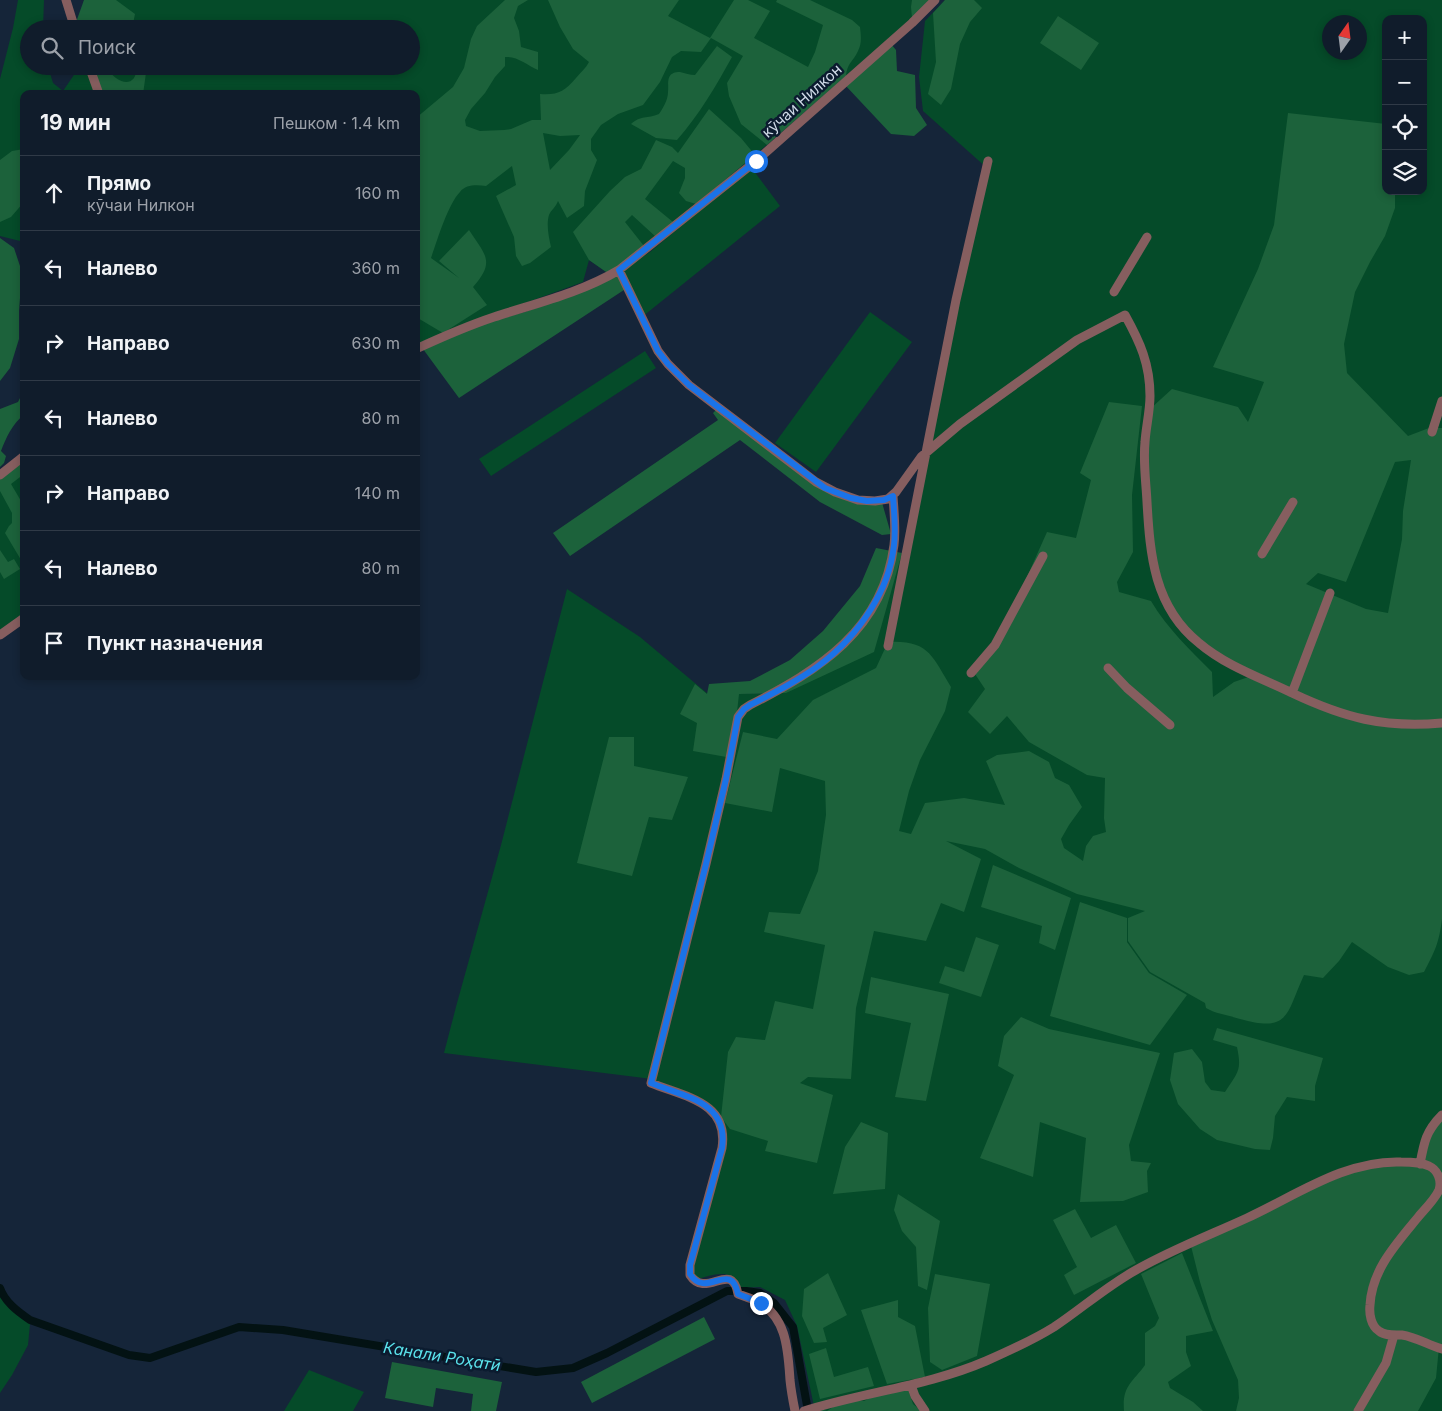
<!DOCTYPE html>
<html lang="ru">
<head>
<meta charset="utf-8">
<style>
  :root { --surface:#101c2b; --page:#192533; --text:#f1f3f6; --muted:#9ca1a9; --line:#303a47 }
  body { margin:0; font-family:Inter,sans-serif; background:var(--page); color:var(--text) }
  .controls { position:absolute; right:15px; top:15px; display:grid; overflow:hidden; border-radius:10px; box-shadow:0 2px 8px #0003 }
  .controls button { width:45px; height:45px; display:grid; place-items:center; padding:0; border:0; border-bottom:1px solid var(--line); background:var(--surface); color:var(--text); font:25px sans-serif }
  .compass { position:absolute; left:1322px; top:15px; width:45px; height:45px; border-radius:50%; background:var(--surface); box-shadow:0 2px 8px #0003; rotate:14deg }
  .stop { position:absolute; width:15px; height:15px; margin:-11px; border:4px solid #1a73e8; border-radius:50%; background:#fff }
  .stop.end { background:#1a73e8; border-color:#fff; box-shadow:0 1px 5px #0008 }
  .list { margin:0; padding:0; list-style:none }
  h2 { display:flex; justify-content:space-between; align-items:center; height:65px; margin:0; padding:0 20px; font-size:21px }
  h2 small { font-size:16px; font-weight:400; color:var(--muted) }
  .list li { display:grid; grid-template-columns:32px 1fr auto; gap:15px; align-items:center; box-sizing:border-box; height:75px; padding:0 20px; border-top:1px solid var(--line) }
  .list b { display:block; font-size:19px; white-space:nowrap }
  .list p { margin:0; font-size:16px; white-space:nowrap; color:var(--muted) }
  .list em { font-size:16px; font-style:normal; color:var(--muted) }
  .icon { flex:none; width:28px; height:28px; fill:none; stroke:currentColor; stroke-width:2; stroke-linecap:round; stroke-linejoin:round }
  .map { position:relative; flex:none; width:1442px; height:1411px; overflow:hidden }
  .search { position:absolute; background:var(--surface); box-shadow:0 2px 8px #0003; left:20px; top:20px; width:400px; height:55px; display:flex; align-items:center; gap:12px; box-sizing:border-box; padding:0 18px; border-radius:28px; color:var(--muted); font-size:19px }
  .panel { position:absolute; background:var(--surface); box-shadow:0 2px 8px #0003; left:20px; top:90px; width:400px; height:590px; border-radius:10px }
  .map>svg:first-child { display:block }
  .green { fill:#054b29; fill-rule:evenodd }
  .forest { fill:#1c623b; fill-rule:evenodd }
  .lines { fill:none; stroke-linecap:round; stroke-linejoin:round }
  .canal { stroke:#031213; stroke-width:8 }
  .minor { stroke:#865e5f; stroke-width:9 }
  .route { stroke:#1a73e8; stroke-width:6 }
  .labels { text-anchor:middle; stroke-width:5; stroke-linejoin:round; paint-order:stroke }
  .street-label { font-size:15px; fill:#cfdae7; stroke:#0b1b2f }
  .water-label { font-size:16px; font-style:italic; fill:#5ae2eb; stroke:#0b1b2f }
</style>
</head>
<body>
<div class="map">
<svg width="1442" height="1411" viewBox="0 0 1442 1411">
  <rect width="100%" height="100%" fill="#152539"/>
  <path class="green" d="M 18,0 L 44,0 L 43,29 L 29,29 L 29,66 L 48,66 L 53,83 L 63,91 L 80,66 L 411,66 L 411,29 L 77,29 L 84,0 L 931,0 L 911,19 L 755,155 L 609,274 L 589,260 L 583,282 L 451,330 L 416,346 L 416,94 L 24,94 L 24,242 L 0,236 L 0,79 L 13,28 Z
    M 945,0 L 1442,0 L 1442,1411 L 815,1411 L 797,1326 L 785,1300 L 760,1287 L 736,1288 L 732,1276 C 720,1271 709,1276 697,1279 L 691,1274 L 717,1167 L 721,1117 L 652,1079 L 444,1053 L 457,1003 L 501,845 L 567,589 L 640,637 L 708,694 L 786,693 L 902,553 L 987,168 L 923,111 L 919,77 L 925,21 ZM 1386,19 L 1423,19 L 1423,191 L 1386,191 ZM 1330,22 L 1360,22 L 1360,52 L 1330,52 Z
    M 751,167 L 780,206 L 642,317 L 620,271 L 650,252 Z
    M 870,312 L 912,342 L 816,472 L 775,443 Z
    M 645,351 L 656,368 L 491,476 L 479,459 Z
    M 24,457 L 24,613 L 0,631 L 0,477 Z
    M 0,1296 L 14,1312 L 30,1324 L 28,1345 L 12,1375 L 0,1393 Z
    M 309,1370 L 364,1392 L 353,1411 L 284,1411 Z"/>
  <path class="forest" d="M 84,0 L 116,0 L 135,14 L 133,24 L 128,29 L 77,29 L 75,25 Z
    M 505,0 L 528,0 L 518,6 L 514,18 L 519,31 L 521,47 L 538,52 L 538,70 C 527,65 517,56 505,57 L 505,66 L 495,77 L 485,93 L 471,109 L 465,120 L 466,126 L 480,131 L 504,130 L 511,129 L 532,120 L 541,120 L 540,94 C 558,95 564,92 576,78 C 581,72 586,68 589,62 L 573,49 L 560,27 L 548,0 L 679,0 L 668,16 L 710,38 L 734,0 L 748,0 L 770,11 L 754,38 L 808,67 L 815,52 L 823,25 L 776,2 L 777,0 L 810,0 L 852,20 L 860,27 C 861,36 862,43 858,51 C 853,62 847,63 846,76 L 767,145 L 741,124 L 729,96 L 727,83 L 743,56 L 711,38 L 701,52 L 681,51 L 672,57 L 660,82 L 643,105 L 618,114 L 601,125 L 591,139 L 591,150 L 597,160 L 585,191 L 584,206 L 567,218 L 558,201 C 556,207 551,210 549,215 C 546,225 549,238 551,247 L 530,263 L 522,266 L 516,256 L 514,237 L 496,196 L 516,185 L 512,166 L 486,186 C 477,185 466,184 460,192 C 448,204 437,241 431,258 L 459,278 L 439,261 L 469,230 C 485,255 496,261 473,287 L 487,305 L 443,333 L 416,317 L 416,118 L 453,87 L 464,68 L 471,39 L 477,26 ZM 543,133 L 560,136 L 580,135 L 569,150 L 550,170 Z
    M 912,0 L 931,0 L 912,18 L 911,7 Z
    M 945,0 L 974,0 L 982,8 L 970,22 L 960,44 L 951,89 L 941,105 L 928,94 L 936,62 L 933,13 Z
    M 1058,16 L 1099,43 L 1081,70 L 1040,43 Z
    M 891,44 L 896,50 L 897,71 L 915,75 L 916,108 L 927,125 L 914,136 L 891,134 L 845,85 Z
    M 717,46 L 732,57 C 716,86 699,115 677,140 L 656,138 L 631,124 C 641,115 647,119 659,114 C 663,108 668,100 668,92 C 669,83 665,72 680,72 C 685,73 690,75 695,75 Z
    M 136,66 L 147,66 L 143,94 L 101,94 L 94,75 L 104,67 C 108,70 112,75 116,78 C 128,87 138,80 136,66 Z
    M 709,109 L 741,138 L 755,155 L 696,204 L 686,201 L 679,193 L 685,178 L 685,168 L 673,161 L 645,199 L 673,222 L 656,237 L 632,215 L 625,222 L 644,246 L 609,274 L 589,260 L 573,232 L 610,191 L 625,177 L 641,169 L 656,140 L 672,147 L 678,153 Z
    M 1288,113 L 1386,124 L 1386,191 L 1395,191 L 1395,208 L 1385,236 L 1370,262 L 1355,292 L 1344,344 L 1347,373 L 1408,436 L 1429,428 L 1442,428 L 1442,919 C 1439,943 1435,951 1424,972 L 1409,975 L 1388,967 L 1352,942 L 1339,961 L 1323,978 L 1304,975 C 1286,1014 1290,1033 1240,1019 C 1228,1015 1216,1014 1206,1008 L 1205,1003 L 1150,972 L 1128,941 L 1128,918 L 1145,911 L 1077,894 L 1019,868 L 985,849 L 946,841 L 981,859 L 964,912 L 941,903 L 926,941 L 874,931 L 856,1008 L 851,1079 L 808,1077 L 800,1083 L 833,1095 L 817,1163 L 765,1151 L 768,1141 L 730,1129 L 721,1117 L 728,1052 L 736,1037 L 765,1040 L 775,1001 L 813,1009 L 825,945 L 764,932 L 769,912 L 800,914 L 818,871 L 826,815 L 825,781 L 780,768 L 772,812 L 725,803 L 743,732 L 777,739 L 813,700 L 876,668 L 888,642 C 929,640 932,656 951,687 L 945,711 L 920,760 L 909,791 L 899,831 L 911,834 L 925,803 L 964,798 L 1005,805 L 986,761 L 997,755 L 1029,751 L 1049,762 L 1055,778 L 1069,785 L 1082,807 L 1069,825 L 1061,839 L 1064,848 L 1083,861 L 1086,846 L 1093,836 L 1106,832 L 1104,818 L 1105,778 L 1087,775 L 1029,742 L 1007,716 L 990,734 L 968,712 L 985,689 L 973,671 C 1006,629 1025,581 1047,532 L 1076,538 L 1091,480 L 1080,473 L 1109,402 L 1142,406 L 1132,495 L 1133,552 L 1117,582 L 1119,592 L 1151,601 C 1167,628 1190,650 1212,672 L 1213,697 L 1234,682 L 1257,674 L 1216,655 L 1188,633 L 1165,597 L 1152,553 L 1148,457 L 1150,409 L 1172,389 L 1238,407 L 1248,422 L 1264,382 L 1213,367 L 1258,269 L 1274,225 ZM 1411,460 L 1403,511 L 1402,539 L 1388,613 L 1366,609 L 1306,584 L 1318,573 L 1346,582 L 1395,462 Z
    M 24,149 L 24,202 L 11,217 L 0,222 L 0,160 L 12,151 Z
    M 0,238 L 14,248 L 22,272 L 19,311 L 19,339 L 10,368 L 0,381 Z
    M 620,271 L 627,288 L 459,398 L 423,349 L 473,326 L 525,312 L 574,294 Z
    M 24,390 L 24,415 C 12,424 6,438 1,451 L 6,456 L 4,463 L 0,467 L 0,409 L 18,402 Z
    M 718,408 L 823,490 L 859,498 L 881,499 L 891,534 L 882,535 L 820,502 L 740,440 L 570,556 L 553,533 L 718,420 L 713,413 Z
    M 24,457 L 24,474 L 11,484 L 24,506 L 24,565 L 5,533 L 9,526 L 12,523 L 12,513 L 0,491 L 0,477 Z
    M 876,548 L 902,553 L 874,652 L 786,693 L 739,694 L 732,758 L 693,751 L 697,723 L 680,714 L 695,684 L 707,694 L 709,684 L 750,681 L 790,660 L 823,631 L 860,586 Z
    M 0,550 L 8,562 L 14,559 L 20,569 L 4,579 L 0,572 Z
    M 609,737 L 634,737 L 634,766 L 688,777 L 672,820 L 649,817 L 632,876 L 577,863 Z
    M 993,865 L 1071,898 L 1055,950 L 1039,943 L 1042,926 L 981,907 Z
    M 1080,902 L 1127,918 L 1127,942 L 1149,973 L 1187,995 L 1150,1045 L 1050,1016 Z
    M 976,937 L 999,945 L 981,997 L 939,983 L 945,966 L 964,972 Z
    M 871,977 L 949,994 L 926,1101 L 895,1097 L 911,1023 L 865,1013 Z
    M 1021,1017 L 1049,1029 L 1160,1053 L 1129,1145 L 1131,1161 L 1151,1163 L 1147,1171 L 1148,1192 L 1123,1201 L 1080,1202 L 1086,1138 L 1040,1122 L 1033,1177 L 980,1158 L 1014,1075 L 998,1066 L 1004,1036 Z
    M 1217,1028 L 1323,1058 L 1315,1086 L 1315,1101 L 1287,1097 L 1275,1116 L 1273,1138 L 1270,1150 L 1255,1149 L 1217,1140 L 1200,1129 L 1178,1104 L 1170,1080 L 1174,1053 L 1192,1049 L 1202,1062 L 1205,1082 L 1211,1090 L 1225,1092 C 1238,1072 1242,1071 1237,1047 L 1213,1040 Z
    M 1442,1115 L 1442,1347 L 1439,1347 L 1436,1378 L 1418,1411 L 1236,1411 L 1239,1398 L 1238,1380 L 1212,1320 L 1200,1282 L 1190,1242 L 1360,1164 L 1419,1162 L 1422,1147 Z
    M 861,1122 L 888,1133 L 885,1189 L 833,1194 L 845,1147 Z
    M 898,1194 L 940,1221 L 927,1290 L 918,1286 L 916,1247 L 902,1231 L 894,1210 Z
    M 1075,1209 L 1091,1238 L 1116,1225 L 1136,1263 L 1074,1295 L 1064,1275 L 1077,1267 L 1053,1220 Z
    M 1182,1253 L 1213,1331 L 1186,1336 L 1186,1352 L 1191,1366 L 1168,1382 L 1170,1388 L 1193,1402 L 1203,1411 L 1124,1411 C 1122,1386 1132,1383 1145,1365 L 1145,1333 L 1155,1326 L 1159,1318 L 1141,1274 Z
    M 828,1273 L 847,1315 L 823,1328 L 827,1342 L 814,1343 L 802,1316 L 804,1289 Z
    M 935,1274 L 990,1284 L 977,1356 L 942,1370 L 930,1362 L 928,1308 Z
    M 898,1300 L 898,1317 L 915,1326 L 925,1377 L 887,1384 L 861,1310 Z
    M 704,1317 L 715,1339 L 592,1403 L 581,1382 Z
    M 826,1348 L 834,1377 L 868,1367 L 874,1386 L 820,1399 L 809,1354 Z
    M 392,1362 L 502,1382 L 496,1411 L 471,1411 L 473,1394 L 436,1388 L 433,1407 L 385,1398 Z
    M 907,1386 L 913,1404 L 921,1411 L 815,1411 L 814,1409 L 827,1411 L 843,1400 L 864,1401 L 884,1391 L 894,1393 Z"/>
  <g class="lines">
    <path class="canal" d="M 0,1288 C 5,1302 17,1311 30,1320 L 129,1355 L 150,1358 L 239,1327 L 283,1330 L 536,1372 L 573,1368 L 607,1353 L 727,1291 L 746,1291 L 760,1293 L 774,1303 L 793,1327 L 808,1411"/>
    <path class="minor" d="M 66,0 L 75,29
      M 89,66 L 99,94
      M 171,66 L 206,70
      M 619,270 L 658,351 L 668,364 L 689,385 L 816,482 L 835,492 L 858,500 L 875,501 L 888,499 L 896,492 L 921,457 L 960,424 L 1077,340 L 1125,315 C 1140,342 1150,364 1150,396 C 1150,411 1146,427 1145,442 C 1143,462 1146,482 1147,502 C 1150,555 1154,607 1199,643 C 1226,666 1261,678 1292,693
      M 1114,292 L 1147,237
      M 416,349 C 442,337 467,326 494,317 C 537,303 580,293 619,270 L 756,161 L 912,23 L 935,0
      M 1432,432 L 1442,401
      M 0,475 L 24,456
      M 1262,554 L 1293,502
      M 1330,593 L 1292,693 C 1345,718 1383,728 1442,723
      M 0,635 L 24,618
      M 888,646 L 956,300 L 988,161
      M 1108,668 L 1127,688 L 1170,725
      M 971,673 L 995,645 L 1043,556
      M 1420,1164 C 1424,1142 1426,1131 1442,1115
      M 911,1385 L 915,1396 L 925,1411
      M 795,1411 C 793,1401 791,1390 790,1380 C 788,1351 787,1315 756,1301 C 750,1298 744,1296 738,1294 C 732,1259 706,1300 690,1275 L 690,1265 L 722,1148 C 729,1102 685,1097 651,1083 L 706,864 L 726,779 L 738,717 L 744,709 L 750,705 C 819,670 883,630 894,545 C 896,530 894,512 893,496
      M 804,1411 C 864,1392 928,1386 986,1361 C 1009,1351 1033,1340 1054,1327 C 1081,1309 1107,1286 1136,1270 C 1171,1250 1210,1235 1247,1218 C 1297,1195 1345,1160 1401,1162 C 1410,1162 1421,1162 1429,1166 C 1438,1170 1442,1181 1439,1190 C 1435,1199 1426,1208 1419,1216 C 1397,1243 1372,1269 1370,1305 C 1369,1314 1371,1326 1379,1331 C 1385,1336 1394,1335 1402,1335 C 1416,1337 1428,1345 1442,1349
      M 1358,1411 L 1386,1363 L 1394,1335"/>
  </g>
  <g class="lines">
    <path class="route" d="M 756,161 L 619,270 L 658,351 L 668,364 L 689,385 L 825,488 L 851,498 L 867,501 L 884,500 L 893,496 C 894,512 896,529 894,545 C 891,570 884,588 871,609 C 839,660 801,679 750,705 L 744,709 L 738,717 L 726,779 L 706,864 L 651,1083 C 685,1097 729,1102 722,1148 L 690,1265 L 690,1274 C 706,1300 731,1259 738,1294 L 761,1303"/>
  </g>
  <g class="labels">
    <g class="street-label">
      <text transform="translate(802 101) rotate(-42)" y="5">кӯчаи Нилкон</text>
    </g>
    <g class="water-label">
      <text transform="translate(442 1356) rotate(9)" y="6">Канали Роҳатӣ</text>
    </g>
  </g>
</svg>
<div class="controls">
<button>+</button>
<button>−</button>
<button><svg class="icon" aria-label="locate" viewBox="0 0 24 24"><circle cx="12" cy="12" r="6"/><path d="M12 2v4M12 18v4M2 12h4M18 12h4"/></svg></button>
<button><svg class="icon" aria-label="layers" viewBox="0 0 24 24"><path d="M12 4l9 5-9 5-9-5zM3 14l9 5 9-5"/></svg></button>
</div>
<svg class="compass" viewBox="-18 -18 36 36"><path d="M0-13l5 13h-10z" fill="#e53935"/><path d="M0 13l5-13h-10z" fill="#9ca1a9"/></svg>
<div class="stop" style="left:756px;top:161px"></div>
<div class="stop end" style="left:761px;top:1303px"></div>
<div class="search"><svg class="icon" aria-label="search" viewBox="0 0 24 24"><circle cx="10" cy="10" r="6"/><path d="M15 15l6 6"/></svg>Поиск</div>
<section class="panel">
<h2>19 мин<small>Пешком · 1.4 km</small></h2>
<ul class="list">
<li><svg class="icon" aria-label="ahead" viewBox="0 0 24 24"><path d="M12 20V5M6 11l6-6 6 6"/></svg><div><b>Прямо</b><p>кӯчаи Нилкон</p></div><em>160 m</em></li>
<li><svg class="icon" aria-label="left" viewBox="0 0 24 24"><path d="M17 20v-9H6M10 6l-5 5 5 5"/></svg><div><b>Налево</b></div><em>360 m</em></li>
<li><svg class="icon" aria-label="right" viewBox="0 0 24 24"><path d="M7 20v-9h11M14 6l5 5-5 5"/></svg><div><b>Направо</b></div><em>630 m</em></li>
<li><svg class="icon" aria-label="left" viewBox="0 0 24 24"><path d="M17 20v-9H6M10 6l-5 5 5 5"/></svg><div><b>Налево</b></div><em>80 m</em></li>
<li><svg class="icon" aria-label="right" viewBox="0 0 24 24"><path d="M7 20v-9h11M14 6l5 5-5 5"/></svg><div><b>Направо</b></div><em>140 m</em></li>
<li><svg class="icon" aria-label="left" viewBox="0 0 24 24"><path d="M17 20v-9H6M10 6l-5 5 5 5"/></svg><div><b>Налево</b></div><em>80 m</em></li>
<li><svg class="icon" aria-label="arrive" viewBox="0 0 24 24"><path d="M6 21V4h12l-3 4 3 4H6"/></svg><div><b>Пункт назначения</b></div></li>
</ul>
</section>
</div>
</body>
</html>
